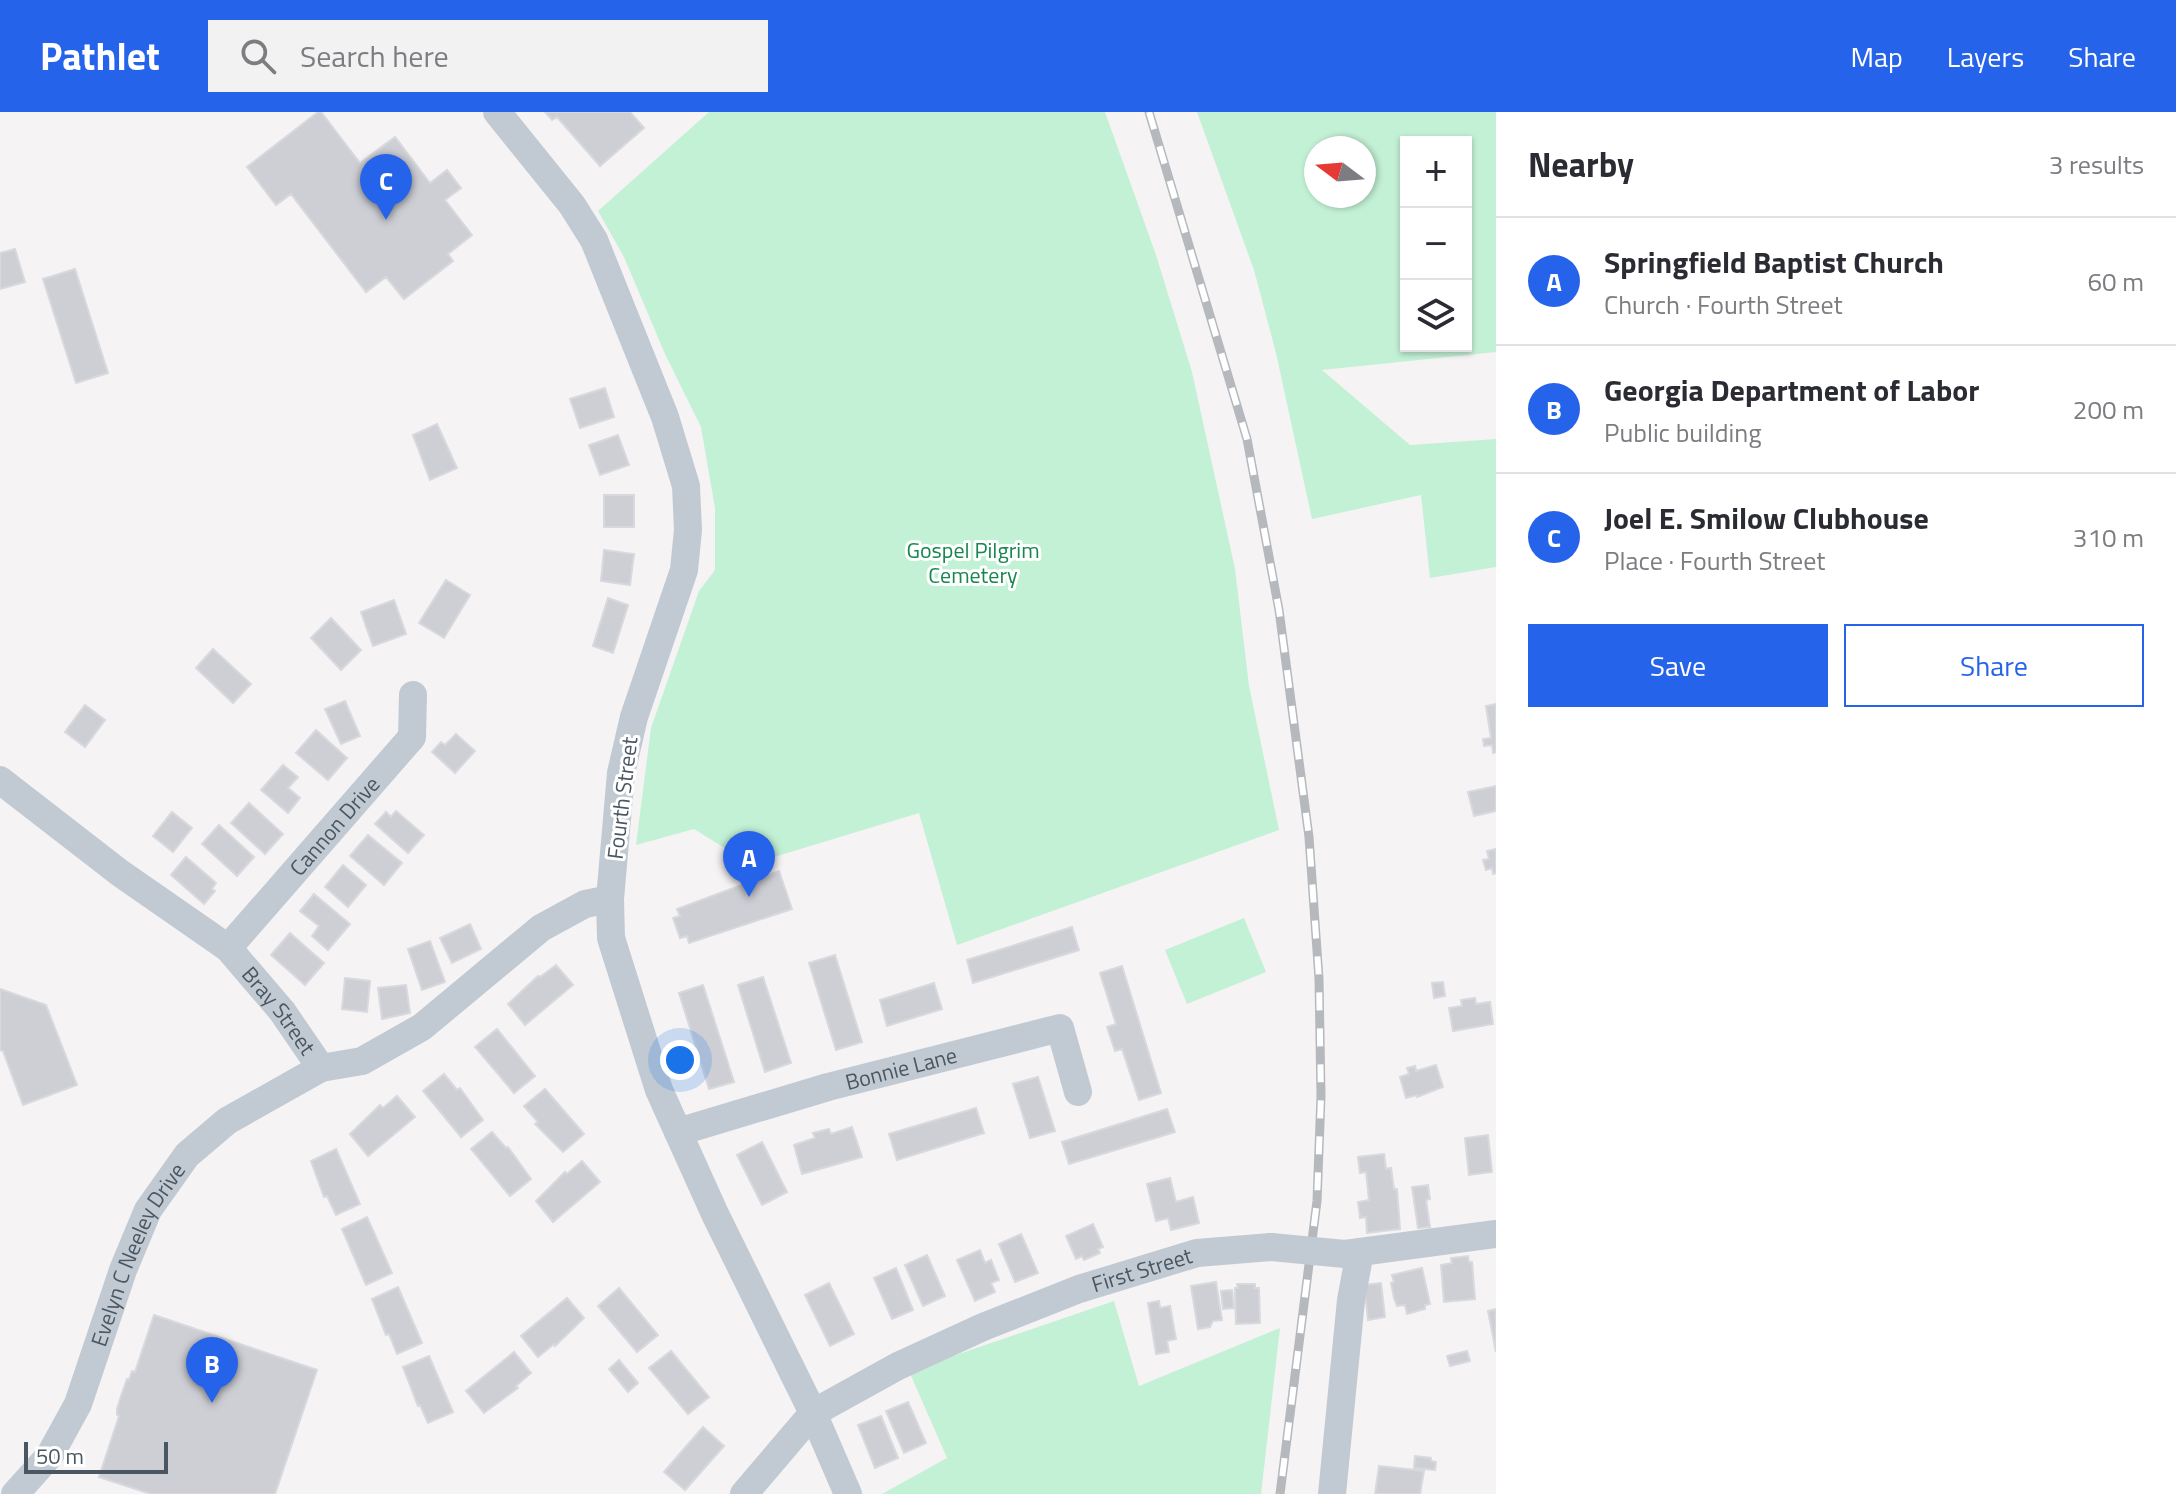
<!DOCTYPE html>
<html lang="en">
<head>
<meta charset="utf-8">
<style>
  :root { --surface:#fff; --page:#f2f2f3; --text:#2b2b33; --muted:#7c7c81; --line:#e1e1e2; --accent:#2563eb }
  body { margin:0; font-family:"Titillium Web",sans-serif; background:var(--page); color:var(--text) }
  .controls { position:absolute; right:24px; top:24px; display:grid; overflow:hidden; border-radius:0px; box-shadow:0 2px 6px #0004 }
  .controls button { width:72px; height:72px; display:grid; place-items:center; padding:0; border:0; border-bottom:2px solid var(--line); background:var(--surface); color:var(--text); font:40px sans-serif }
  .compass { position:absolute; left:1304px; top:24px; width:72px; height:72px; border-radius:50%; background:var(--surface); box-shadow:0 2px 6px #0004; rotate:286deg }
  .scale { position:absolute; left:24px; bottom:20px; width:144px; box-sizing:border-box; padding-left:8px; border:4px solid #4a5661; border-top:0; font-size:22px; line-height:28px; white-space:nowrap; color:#4a5661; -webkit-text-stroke:6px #fff; paint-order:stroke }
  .you { position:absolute; left:680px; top:948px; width:28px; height:28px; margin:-20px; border:6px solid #fff; border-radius:50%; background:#1a73e8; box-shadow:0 0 0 12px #1a73e833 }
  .badge { display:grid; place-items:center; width:52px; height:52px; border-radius:50%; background:var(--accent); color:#fff; font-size:26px; font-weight:700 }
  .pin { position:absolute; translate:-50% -66px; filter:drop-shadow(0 2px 4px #0008) }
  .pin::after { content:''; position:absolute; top:42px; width:28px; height:24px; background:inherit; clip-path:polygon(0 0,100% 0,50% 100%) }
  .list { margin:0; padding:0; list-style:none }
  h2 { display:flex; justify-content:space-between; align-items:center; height:104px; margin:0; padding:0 32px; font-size:34px }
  h2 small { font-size:26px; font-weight:400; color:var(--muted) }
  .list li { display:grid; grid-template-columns:52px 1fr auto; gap:24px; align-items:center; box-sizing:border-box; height:128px; padding:0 32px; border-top:2px solid var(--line) }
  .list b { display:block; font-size:30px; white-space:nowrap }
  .list p { margin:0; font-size:26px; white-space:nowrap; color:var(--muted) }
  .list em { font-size:26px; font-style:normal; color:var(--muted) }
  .actions { display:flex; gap:16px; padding:24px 32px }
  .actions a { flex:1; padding:18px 0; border:2px solid var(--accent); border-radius:0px; text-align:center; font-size:28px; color:var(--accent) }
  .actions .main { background:var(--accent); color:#fff }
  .icon { flex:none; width:44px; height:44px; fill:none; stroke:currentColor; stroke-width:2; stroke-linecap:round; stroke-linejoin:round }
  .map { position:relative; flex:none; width:1496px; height:1382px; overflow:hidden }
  header { display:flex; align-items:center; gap:48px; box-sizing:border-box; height:112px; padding:0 40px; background:var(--accent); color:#fff }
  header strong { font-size:38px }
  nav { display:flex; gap:44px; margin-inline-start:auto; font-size:28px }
  .search { width:560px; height:72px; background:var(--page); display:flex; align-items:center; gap:20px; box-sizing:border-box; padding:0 28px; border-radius:0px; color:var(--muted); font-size:30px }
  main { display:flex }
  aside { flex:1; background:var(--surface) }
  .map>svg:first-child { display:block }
  .green { fill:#c3f1d5; fill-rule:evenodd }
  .building { fill:#cdcfd5; stroke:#d7d9de; stroke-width:2 }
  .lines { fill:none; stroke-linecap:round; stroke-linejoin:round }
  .minor { stroke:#c1cad2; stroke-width:28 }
  .rail-casing { stroke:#b5b8bd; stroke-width:9 }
  .rail { stroke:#fff; stroke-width:6; stroke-dasharray:18; stroke-linecap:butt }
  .minor-bridge { stroke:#c1cad2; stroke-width:28 }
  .labels { text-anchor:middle; stroke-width:6; stroke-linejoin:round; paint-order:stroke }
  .park-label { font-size:22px; fill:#17864f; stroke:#fff }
  .street-label { font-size:22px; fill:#4a5661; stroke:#fff }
</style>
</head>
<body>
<header>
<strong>Pathlet</strong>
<div class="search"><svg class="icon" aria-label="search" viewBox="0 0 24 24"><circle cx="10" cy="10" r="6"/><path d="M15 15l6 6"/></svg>Search here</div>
<nav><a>Map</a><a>Layers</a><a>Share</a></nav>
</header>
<main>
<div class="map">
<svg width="1496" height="1382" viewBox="0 0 1496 1382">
  <rect width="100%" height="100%" fill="#f5f3f3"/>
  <path class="green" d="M 709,0 L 1105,0 L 1156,143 L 1192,260 L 1235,457 L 1249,574 L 1279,718 L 957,833 L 919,701 L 774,745 L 762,733 L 736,743 L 694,717 L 636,733 L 651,616 L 699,479 L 715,458 L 715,396 L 701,315 L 665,242 L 624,145 L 598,99 Z
    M 1197,0 L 1496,0 L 1496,240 L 1322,258 L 1410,333 L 1496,327 L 1496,455 L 1430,466 L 1421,383 L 1312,407 L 1276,241 L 1254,158 ZM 1466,30 L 1466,234 L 1406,234 L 1406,30 ZM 1364,36 L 1364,84 L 1316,84 L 1316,36 Z
    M 1244,806 L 1266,860 L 1187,892 L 1165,838 Z
    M 1114,1189 L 1139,1274 L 1280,1216 L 1261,1382 L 882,1382 L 947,1346 L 909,1259 Z"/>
  <path class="building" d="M 318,0 L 321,0 L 360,51 L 395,25 L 430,71 L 447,58 L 461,76 L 445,88 L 472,123 L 448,142 L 453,149 L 404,187 L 386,165 L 366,180 L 291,82 L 276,93 L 247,55 Z
    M 545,0 L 630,0 L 644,16 L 600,54 L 557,5 L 552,8 Z
    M 15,137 L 25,170 L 0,177 L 0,141 Z
    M 75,157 L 108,261 L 76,271 L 43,167 Z
    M 605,276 L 614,305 L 580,316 L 570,287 Z
    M 437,312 L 457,356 L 430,368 L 413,323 Z
    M 618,323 L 629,353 L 600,363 L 589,333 Z
    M 604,383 L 634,383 L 634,415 L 604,415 Z
    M 604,438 L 634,442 L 630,473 L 601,469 Z
    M 446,468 L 470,483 L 444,526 L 419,511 Z
    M 608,486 L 628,493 L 613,541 L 593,534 Z
    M 394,488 L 406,522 L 373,534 L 361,500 Z
    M 331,506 L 361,538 L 341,558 L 311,526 Z
    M 213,537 L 251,572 L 233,591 L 196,556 Z
    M 345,589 L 360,624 L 341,632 L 325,597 Z
    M 1496,592 L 1496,640 L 1493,641 L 1492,633 L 1484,634 L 1483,627 L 1491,626 L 1486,594 Z
    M 85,593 L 105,608 L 85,635 L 65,620 Z
    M 316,618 L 347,646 L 328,668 L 296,641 Z
    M 456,622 L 475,639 L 455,661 L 432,640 L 441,630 L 445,633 Z
    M 283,653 L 298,665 L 288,676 L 300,686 L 288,701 L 261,678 Z
    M 1496,674 L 1496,699 L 1474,704 L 1468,680 Z
    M 249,691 L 283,722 L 265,742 L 231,711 Z
    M 396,699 L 424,723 L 408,741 L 375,712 L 386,700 L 391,705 Z
    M 172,700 L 192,716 L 173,740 L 153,724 Z
    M 219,713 L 254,745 L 237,764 L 202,732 Z
    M 368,723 L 402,751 L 384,773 L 350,744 Z
    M 1496,737 L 1496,761 L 1493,762 L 1492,756 L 1486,758 L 1483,748 L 1489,747 L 1487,739 Z
    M 186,745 L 216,771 L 212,777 L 215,779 L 204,792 L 171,763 Z
    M 343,753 L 366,773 L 348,795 L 325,775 Z
    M 779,759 L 792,797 L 689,831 L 687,824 L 680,826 L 673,806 L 680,804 L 677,797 Z
    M 314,782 L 350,812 L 328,838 L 312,824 L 319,814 L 300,799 Z
    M 470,812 L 481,837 L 452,851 L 440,826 Z
    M 1072,815 L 1079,838 L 973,871 L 967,848 Z
    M 290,821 L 324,851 L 305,873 L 271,843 Z
    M 430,829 L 445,870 L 422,878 L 408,837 Z
    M 835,843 L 862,930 L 836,938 L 809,851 Z
    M 556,853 L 573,873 L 525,913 L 508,892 L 538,864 L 540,865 Z
    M 1122,854 L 1161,981 L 1139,988 L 1122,937 L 1115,939 L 1107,915 L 1116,912 L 1100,861 Z
    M 763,865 L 791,951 L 765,960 L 738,873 Z
    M 345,866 L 370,869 L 367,900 L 342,897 Z
    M 1443,870 L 1445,884 L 1434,886 L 1432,871 Z
    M 934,871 L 942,897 L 887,914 L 880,888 Z
    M 406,873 L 410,901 L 382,907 L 378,876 Z
    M 703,873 L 734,970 L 709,977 L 679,881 Z
    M 0,877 L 46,893 L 77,973 L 23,993 L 3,939 L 0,938 Z
    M 1475,886 L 1476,892 L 1490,890 L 1493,912 L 1453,919 L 1449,896 L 1462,894 L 1461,888 Z
    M 497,917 L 535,964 L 514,981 L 475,935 Z
    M 1436,953 L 1443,975 L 1417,985 L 1417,983 L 1406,986 L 1400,965 L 1409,962 L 1407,956 L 1415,954 L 1416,959 Z
    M 444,962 L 457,978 L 460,976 L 483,1008 L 461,1025 L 423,979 Z
    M 1038,965 L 1055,1019 L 1030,1026 L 1013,972 Z
    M 545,977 L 584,1022 L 563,1040 L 535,1012 L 538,1010 L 524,994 Z
    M 397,984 L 415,1005 L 368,1044 L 350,1022 L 380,993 L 383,996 Z
    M 976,996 L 984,1021 L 897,1048 L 889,1022 Z
    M 1167,997 L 1175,1020 L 1069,1052 L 1062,1030 Z
    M 852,1015 L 862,1045 L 802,1062 L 794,1033 L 815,1026 L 813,1021 L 829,1017 L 831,1022 Z
    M 492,1020 L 506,1036 L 508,1035 L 531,1067 L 510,1084 L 471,1037 Z
    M 1488,1023 L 1492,1060 L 1469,1063 L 1465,1026 Z
    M 762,1030 L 787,1080 L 762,1093 L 737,1043 Z
    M 336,1037 L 360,1092 L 336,1103 L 327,1084 L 324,1085 L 311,1049 Z
    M 1384,1042 L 1386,1057 L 1391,1056 L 1394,1077 L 1397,1077 L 1400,1117 L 1367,1121 L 1366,1105 L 1360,1106 L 1358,1090 L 1369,1088 L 1366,1060 L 1360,1061 L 1358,1045 Z
    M 582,1049 L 600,1070 L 553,1110 L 536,1089 L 565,1060 L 567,1062 Z
    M 1170,1066 L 1176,1090 L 1193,1085 L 1199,1111 L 1171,1118 L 1168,1106 L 1156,1109 L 1147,1072 Z
    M 1428,1073 L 1430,1087 L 1426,1088 L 1430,1115 L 1418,1116 L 1412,1075 Z
    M 367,1105 L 392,1161 L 366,1173 L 342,1117 Z
    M 1093,1112 L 1103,1135 L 1098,1137 L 1100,1141 L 1084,1148 L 1082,1144 L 1076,1147 L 1066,1124 Z
    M 1021,1122 L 1038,1161 L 1015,1170 L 999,1132 Z
    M 980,1138 L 985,1151 L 991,1148 L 999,1168 L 991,1171 L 995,1180 L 975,1189 L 957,1148 Z
    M 927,1143 L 945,1184 L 923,1194 L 905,1153 Z
    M 1468,1144 L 1469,1150 L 1472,1150 L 1475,1187 L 1444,1190 L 1441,1153 L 1452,1151 L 1451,1146 Z
    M 896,1156 L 913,1198 L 892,1207 L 874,1166 Z
    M 1422,1156 L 1430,1192 L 1425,1193 L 1425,1197 L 1407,1202 L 1405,1193 L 1397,1194 L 1394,1186 L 1391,1171 L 1394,1170 L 1392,1163 Z
    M 1216,1170 L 1222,1208 L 1213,1209 L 1210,1215 L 1198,1217 L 1191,1174 Z
    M 829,1171 L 854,1222 L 830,1234 L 805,1183 Z
    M 1381,1171 L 1385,1205 L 1368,1208 L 1364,1173 Z
    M 1237,1172 L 1255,1172 L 1255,1176 L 1259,1176 L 1260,1211 L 1236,1212 L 1235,1176 L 1238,1176 Z
    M 398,1175 L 422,1231 L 397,1242 L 389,1222 L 386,1223 L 372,1187 Z
    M 619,1176 L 658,1223 L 637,1240 L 598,1194 Z
    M 1232,1178 L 1234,1196 L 1223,1197 L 1221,1179 Z
    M 567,1186 L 584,1206 L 555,1234 L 554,1232 L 538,1245 L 521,1224 Z
    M 1159,1189 L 1160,1196 L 1170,1194 L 1176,1227 L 1167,1229 L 1169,1240 L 1156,1242 L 1148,1191 Z
    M 1496,1197 L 1496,1240 L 1488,1199 Z
    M 154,1203 L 317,1258 L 275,1382 L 151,1382 L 99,1365 L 119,1304 L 117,1303 L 117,1297 L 121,1284 L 127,1267 L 129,1268 L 132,1259 L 135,1260 Z
    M 671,1239 L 709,1285 L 688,1302 L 649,1256 Z
    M 1467,1239 L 1470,1249 L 1450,1254 L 1447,1244 Z
    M 514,1240 L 531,1261 L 516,1274 L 518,1276 L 484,1301 L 466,1279 Z
    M 429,1244 L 453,1300 L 428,1311 L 420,1293 L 418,1294 L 403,1255 Z
    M 619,1248 L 638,1271 L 628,1280 L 609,1257 Z
    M 908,1290 L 926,1331 L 904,1341 L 886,1299 Z
    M 881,1304 L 898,1346 L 875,1356 L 858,1313 Z
    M 703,1315 L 724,1334 L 685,1378 L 664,1360 Z
    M 1415,1344 L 1431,1346 L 1431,1349 L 1436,1350 L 1435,1358 L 1414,1356 Z
    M 1379,1354 L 1424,1359 L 1420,1382 L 1375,1382 Z"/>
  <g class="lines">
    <g class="minor">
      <path d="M 497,0 L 572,93 L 594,128 L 665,305 L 686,374 L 688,418 L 684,458 L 634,605 L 621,661 L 610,787 L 611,826 L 659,978 L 715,1102 L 813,1301 L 848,1382"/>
      <path id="s1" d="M 0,668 L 120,761 L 228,836 L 282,899 L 321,956 L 362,949 L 422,915 L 541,816 L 585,792 L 610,787"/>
      <path id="s2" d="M 228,836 L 412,625 L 413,583"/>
      <path id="s3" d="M 678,1020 L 828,975 L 1060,916 L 1078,980"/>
      <path d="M 1345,1142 L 1496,1122"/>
      <path id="s4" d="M 15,1382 L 50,1343 L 78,1292 L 123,1158 L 148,1098 L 187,1043 L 227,1009 L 321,956"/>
      <path id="s5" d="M 744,1382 L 813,1301 L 898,1254 L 983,1215 L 1079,1177 L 1197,1141 L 1271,1135"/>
      <path d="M 1332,1382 L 1351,1188 L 1360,1140"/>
    </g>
    <defs>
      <path id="rail" d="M 1149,0 L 1247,327 L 1279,498 L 1309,725 L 1319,867 L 1321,984 L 1317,1089 L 1280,1382"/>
    </defs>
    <use href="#rail" class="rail-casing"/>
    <use href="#rail" class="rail"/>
    <path class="minor-bridge" d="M 1271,1135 L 1345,1142"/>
  </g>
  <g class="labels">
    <g class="park-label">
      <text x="973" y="446">Gospel Pilgrim<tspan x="973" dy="25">Cemetery</tspan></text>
    </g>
    <g class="street-label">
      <text transform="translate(622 686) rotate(-83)" y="8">Fourth Street</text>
      <text dy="8" stroke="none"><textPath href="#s2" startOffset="162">Cannon Drive</textPath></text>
      <text dy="8" stroke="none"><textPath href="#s1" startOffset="364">Bray Street</textPath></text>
      <text dy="8" stroke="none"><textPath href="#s3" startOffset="232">Bonnie Lane</textPath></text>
      <text dy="8" stroke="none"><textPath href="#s4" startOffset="272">Evelyn C Neeley Drive</textPath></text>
      <text dy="8" stroke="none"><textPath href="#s5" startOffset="466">First Street</textPath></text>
    </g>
  </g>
</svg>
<div class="controls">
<button>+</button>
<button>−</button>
<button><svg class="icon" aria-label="layers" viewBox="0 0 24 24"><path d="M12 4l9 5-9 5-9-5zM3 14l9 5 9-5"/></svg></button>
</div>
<svg class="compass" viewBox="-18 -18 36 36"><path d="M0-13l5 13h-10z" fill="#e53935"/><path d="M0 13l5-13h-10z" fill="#7c7c81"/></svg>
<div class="scale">50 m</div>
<div class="you"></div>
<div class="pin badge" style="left:749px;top:785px">A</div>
<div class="pin badge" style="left:212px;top:1291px">B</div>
<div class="pin badge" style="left:386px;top:108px">C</div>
</div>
<aside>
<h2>Nearby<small>3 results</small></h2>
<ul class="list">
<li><span class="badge">A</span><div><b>Springfield Baptist Church</b><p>Church · Fourth Street</p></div><em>60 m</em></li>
<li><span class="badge">B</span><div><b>Georgia Department of Labor</b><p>Public building</p></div><em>200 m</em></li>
<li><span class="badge">C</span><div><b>Joel E. Smilow Clubhouse</b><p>Place · Fourth Street</p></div><em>310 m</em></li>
</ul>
<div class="actions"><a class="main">Save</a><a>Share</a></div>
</aside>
</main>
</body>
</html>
